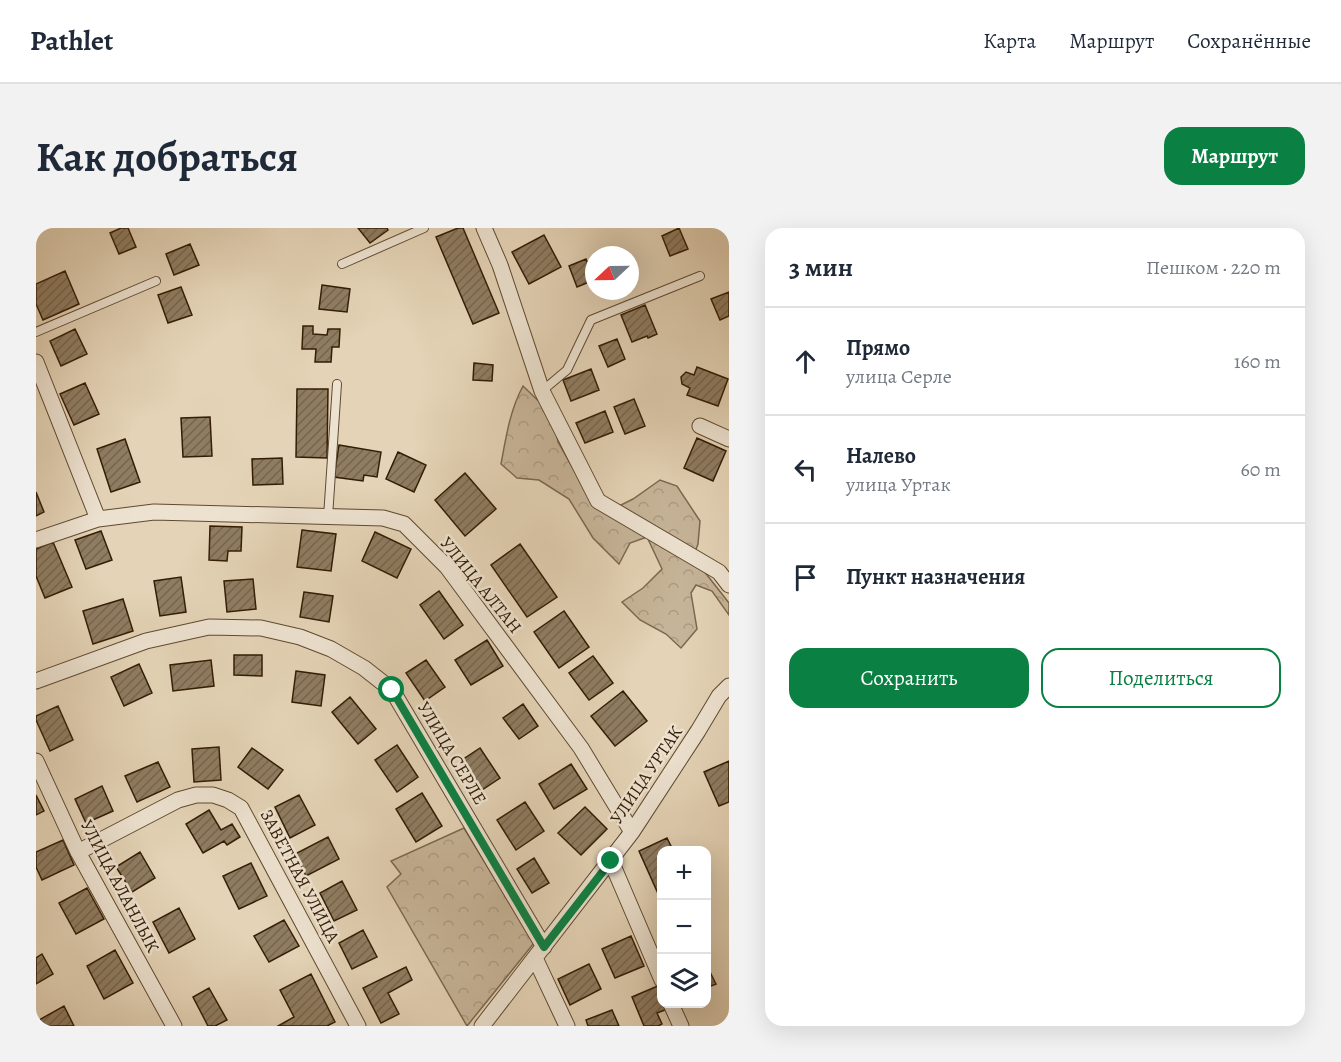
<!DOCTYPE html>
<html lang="ru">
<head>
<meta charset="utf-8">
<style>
  :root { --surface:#fff; --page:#f2f2f3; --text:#1f2937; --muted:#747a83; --line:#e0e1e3; --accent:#0b8043 }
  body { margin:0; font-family:Alegreya,serif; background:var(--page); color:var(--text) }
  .controls { position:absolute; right:18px; bottom:18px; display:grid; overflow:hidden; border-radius:12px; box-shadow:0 6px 24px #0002 }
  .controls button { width:54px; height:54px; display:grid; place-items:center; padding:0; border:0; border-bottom:2px solid var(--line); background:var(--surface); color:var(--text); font:30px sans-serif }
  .compass { position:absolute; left:549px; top:18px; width:54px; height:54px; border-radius:50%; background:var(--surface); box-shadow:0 6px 24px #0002; rotate:248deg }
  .stop { position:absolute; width:18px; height:18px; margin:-14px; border:4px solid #0b8043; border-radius:50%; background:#fff }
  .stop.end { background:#0b8043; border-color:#fff; box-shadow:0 2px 6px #0008 }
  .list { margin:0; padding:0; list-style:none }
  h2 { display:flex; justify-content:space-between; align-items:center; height:78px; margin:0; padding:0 24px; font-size:26px }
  h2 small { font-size:20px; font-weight:400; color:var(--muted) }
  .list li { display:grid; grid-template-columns:39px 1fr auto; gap:18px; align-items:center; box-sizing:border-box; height:108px; padding:0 24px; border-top:2px solid var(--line) }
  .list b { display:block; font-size:22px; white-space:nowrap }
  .list p { margin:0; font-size:20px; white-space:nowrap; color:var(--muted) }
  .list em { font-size:20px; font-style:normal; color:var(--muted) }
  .actions { display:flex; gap:12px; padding:18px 24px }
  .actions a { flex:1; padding:14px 0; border:2px solid var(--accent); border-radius:18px; text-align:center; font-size:21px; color:var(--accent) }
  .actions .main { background:var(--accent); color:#fff }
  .icon { flex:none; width:33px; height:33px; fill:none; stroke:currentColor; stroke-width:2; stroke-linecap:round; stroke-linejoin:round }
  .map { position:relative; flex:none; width:693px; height:798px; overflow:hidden; border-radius:18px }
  header { display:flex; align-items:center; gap:36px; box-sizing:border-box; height:84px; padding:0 30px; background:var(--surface); border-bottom:2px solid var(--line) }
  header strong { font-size:28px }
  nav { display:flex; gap:33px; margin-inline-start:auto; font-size:21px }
  .intro { display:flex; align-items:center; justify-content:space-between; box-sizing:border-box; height:144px; padding:0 36px }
  h1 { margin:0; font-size:42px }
  .button { padding:15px 27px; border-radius:18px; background:var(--accent); color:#fff; font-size:21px; font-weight:700 }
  main { display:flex; gap:36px; padding:0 36px }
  aside { flex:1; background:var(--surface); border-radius:18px; box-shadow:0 6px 24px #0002 }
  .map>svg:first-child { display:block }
  .forest { fill:url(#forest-crowns); stroke:#7c684e; stroke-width:1.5 }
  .building { fill:url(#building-hatch); stroke:#331d05; stroke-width:1.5 }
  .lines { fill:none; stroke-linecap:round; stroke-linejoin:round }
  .service-casing { stroke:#5f4a31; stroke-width:10 }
  .minor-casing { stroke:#5f4a31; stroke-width:17 }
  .service { stroke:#ede2d0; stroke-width:8 }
  .minor { stroke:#ede2d0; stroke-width:15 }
  .route { stroke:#0b8043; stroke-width:8 }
  .labels { text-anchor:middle; stroke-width:5; stroke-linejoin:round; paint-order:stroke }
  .street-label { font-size:18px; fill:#331d05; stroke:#ede2d0 }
</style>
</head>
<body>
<header>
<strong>Pathlet</strong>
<nav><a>Карта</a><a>Маршрут</a><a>Сохранённые</a></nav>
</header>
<div class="intro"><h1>Как добраться</h1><a class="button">Маршрут</a></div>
<main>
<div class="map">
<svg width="693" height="798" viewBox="0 0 693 798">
  <defs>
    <pattern id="forest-crowns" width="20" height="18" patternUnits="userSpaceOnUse" patternTransform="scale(1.5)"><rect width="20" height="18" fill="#c6b498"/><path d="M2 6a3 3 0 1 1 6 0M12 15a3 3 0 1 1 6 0" fill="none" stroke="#ab9a82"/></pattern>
    <pattern id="building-hatch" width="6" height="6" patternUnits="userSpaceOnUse" patternTransform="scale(1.5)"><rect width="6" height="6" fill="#8f7c61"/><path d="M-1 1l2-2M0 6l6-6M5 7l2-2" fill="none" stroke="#75654e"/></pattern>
  </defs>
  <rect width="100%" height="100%" fill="#e4d3b6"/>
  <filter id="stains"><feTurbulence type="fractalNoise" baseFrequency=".00333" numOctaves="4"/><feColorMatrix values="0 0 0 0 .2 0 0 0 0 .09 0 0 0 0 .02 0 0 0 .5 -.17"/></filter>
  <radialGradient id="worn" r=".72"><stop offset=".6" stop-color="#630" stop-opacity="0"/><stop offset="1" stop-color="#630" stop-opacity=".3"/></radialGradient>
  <path class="forest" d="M 487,158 L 518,188 L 522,214 L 555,272 L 571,284 L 597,271 L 624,252 L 641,258 L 664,293 L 662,316 L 657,329 L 693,375 L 693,387 L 676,363 L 660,357 L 655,365 L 661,401 L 645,420 L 630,406 L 604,392 L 586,374 L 607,360 L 626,341 L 611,309 L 594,315 L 583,336 L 557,310 L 533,271 L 503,252 L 481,250 L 465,236 C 470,209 474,182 487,158 Z
    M 428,600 L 498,715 L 431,798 L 351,659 L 365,646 L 355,633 Z"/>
  <path class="building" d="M 85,0 L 92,0 L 100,19 L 83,26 L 74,5 Z
    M 322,0 L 351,0 L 352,2 L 334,15 Z
    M 422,0 L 427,0 L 463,85 L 437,96 L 400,9 Z
    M 643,0 L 652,21 L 634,28 L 626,8 Z
    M 508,7 L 525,39 L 493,56 L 476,24 Z
    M 154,16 L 163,37 L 138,47 L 130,26 Z
    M 550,31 L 558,52 L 541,59 L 533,38 Z
    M 29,43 L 43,76 L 7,92 L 0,76 L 0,56 Z
    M 286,57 L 314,61 L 311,84 L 283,81 Z
    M 145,59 L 156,87 L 132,95 L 122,67 Z
    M 693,64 L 693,88 L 684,92 L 675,71 Z
    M 609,77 L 621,106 L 612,110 L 611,108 L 596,114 L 585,87 Z
    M 267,98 L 277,98 L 277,106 L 291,107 L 292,101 L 304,101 L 303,119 L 296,119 L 295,134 L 279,134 L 280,121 L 266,121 Z
    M 39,101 L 51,126 L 25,138 L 14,113 Z
    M 581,111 L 589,131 L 572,139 L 563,118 Z
    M 438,135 L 457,137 L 456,153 L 437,152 Z
    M 661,139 L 692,151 L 682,178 L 651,167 L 654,160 L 646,156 L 645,149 L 650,144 L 658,147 Z
    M 555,141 L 563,162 L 535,173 L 527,152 Z
    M 49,155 L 63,186 L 38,197 L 24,166 Z
    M 261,161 L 292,161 L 291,230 L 260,229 Z
    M 598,171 L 609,198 L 589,206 L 578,179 Z
    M 569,183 L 577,204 L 549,215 L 540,195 Z
    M 174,189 L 176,228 L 147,229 L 145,190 Z
    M 661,210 L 690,223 L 677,253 L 648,240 Z
    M 89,211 L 104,254 L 75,264 L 61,221 Z
    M 303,217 L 345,224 L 341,249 L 328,247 L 327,253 L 298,249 Z
    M 362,224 L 390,237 L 378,264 L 350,251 Z
    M 246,230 L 247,256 L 217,257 L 216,231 Z
    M 429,245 L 460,281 L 429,308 L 399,272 Z
    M 0,264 L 8,284 L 0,288 Z
    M 174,298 L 206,299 L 205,323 L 192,323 L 191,333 L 173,332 Z
    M 266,302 L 300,306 L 295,343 L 261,339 Z
    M 65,303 L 76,332 L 50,341 L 39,312 Z
    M 339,304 L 375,321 L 361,350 L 326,333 Z
    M 17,314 L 36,359 L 9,370 L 0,348 L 0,321 Z
    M 484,316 L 521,369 L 491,389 L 455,337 Z
    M 145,349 L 150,384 L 124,388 L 118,353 Z
    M 217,351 L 220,381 L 191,384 L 188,353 Z
    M 403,363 L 427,397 L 408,411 L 384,377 Z
    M 268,364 L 297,368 L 293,394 L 264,389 Z
    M 87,371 L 97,403 L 57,416 L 47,383 Z
    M 528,383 L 553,419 L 523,440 L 498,404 Z
    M 451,412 L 467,438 L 435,457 L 419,432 Z
    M 198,427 L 226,427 L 226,448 L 198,447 Z
    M 557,428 L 577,455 L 553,472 L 533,445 Z
    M 175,432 L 178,458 L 137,463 L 134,437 Z
    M 390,432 L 409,459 L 389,473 L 370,445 Z
    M 103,436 L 116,465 L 88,478 L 75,449 Z
    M 260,443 L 289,447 L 285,478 L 256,474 Z
    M 587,463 L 611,493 L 579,518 L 555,488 Z
    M 314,469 L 340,501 L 322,516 L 296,484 Z
    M 487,476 L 502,498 L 483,511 L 467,490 Z
    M 22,478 L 37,512 L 14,523 L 0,492 L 0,488 Z
    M 361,517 L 382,549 L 361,564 L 339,532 Z
    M 183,519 L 185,552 L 158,554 L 156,521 Z
    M 216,520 L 247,542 L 232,561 L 202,539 Z
    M 444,520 L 464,550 L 443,564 L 423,534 Z
    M 693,533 L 693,574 L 683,578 L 668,544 Z
    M 122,534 L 134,559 L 101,574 L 89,548 Z
    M 535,536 L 551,561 L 518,581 L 503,556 Z
    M 66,558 L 77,583 L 50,595 L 39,571 Z
    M 386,565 L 406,598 L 380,614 L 360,581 Z
    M 0,567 L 8,583 L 0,587 Z
    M 263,567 L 279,597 L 254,610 L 239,579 Z
    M 489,574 L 508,603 L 480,622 L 461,592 Z
    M 549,579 L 571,601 L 545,627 L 522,605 Z
    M 173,582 L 185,602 L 196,596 L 204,609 L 191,617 L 188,613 L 167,625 L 150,596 Z
    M 292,609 L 303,631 L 270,648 L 259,626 Z
    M 631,610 L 637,622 L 626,622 L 626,669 L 624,670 L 603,623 Z
    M 27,612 L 38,637 L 6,652 L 0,639 L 0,624 Z
    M 104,624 L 119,650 L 96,664 L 80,639 Z
    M 498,630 L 513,655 L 496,665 L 481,641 Z
    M 215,635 L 231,668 L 203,681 L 187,648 Z
    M 306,653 L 321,682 L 298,693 L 284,665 Z
    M 51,660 L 68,691 L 40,706 L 23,675 Z
    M 143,680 L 159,711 L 133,725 L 117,694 Z
    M 248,692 L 263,718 L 233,734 L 218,708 Z
    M 327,702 L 341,729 L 316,741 L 303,715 Z
    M 595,708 L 608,738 L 579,750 L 566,721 Z
    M 79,722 L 97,755 L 68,771 L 51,738 Z
    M 6,726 L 17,746 L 0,756 L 0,730 Z
    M 553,736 L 565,761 L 534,777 L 522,751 Z
    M 670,736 L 680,756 L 670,760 Z
    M 370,739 L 376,752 L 352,765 L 363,786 L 345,795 L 327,760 Z
    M 275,746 L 299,794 L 291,798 L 242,798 L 258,789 L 244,762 Z
    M 624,757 L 626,761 L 626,776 L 632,776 L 634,780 L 621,785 L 626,796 L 622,798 L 608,798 L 596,769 Z
    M 173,760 L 191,792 L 179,798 L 172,798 L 157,769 Z
    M 28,778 L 38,798 L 6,798 L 3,792 Z
    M 576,782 L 583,798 L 552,798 L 550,792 Z"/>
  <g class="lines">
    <defs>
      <path id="service" d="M 306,36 L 388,0
        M 0,104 L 120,53
        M 506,163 L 531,142 L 555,92 L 664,48
        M 292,289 L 301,156"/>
      <path id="minor" d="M 448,0 L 464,37 L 506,163 L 562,273 L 683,344 L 693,357
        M 0,134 L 62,291
        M 664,198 L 693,211
        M 0,312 L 62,291 L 118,284 L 347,290 L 368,296 L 411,339 L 545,520 L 596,604
        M 0,453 L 110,413 L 173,399 L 225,400 L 264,409 L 295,421 L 328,440 L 356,462 L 508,719
        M 0,533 L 42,624 L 138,798
        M 42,624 L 142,572 L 160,567 L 177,567 L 192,572 L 205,580 L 322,798
        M 575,633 L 626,752
        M 499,730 L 531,798
        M 635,776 L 645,798
        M 446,798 L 596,604 L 662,503 L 683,468 L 693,458"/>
    </defs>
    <use href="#service" class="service-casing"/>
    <use href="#minor" class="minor-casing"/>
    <use href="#service" class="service"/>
    <use href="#minor" class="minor"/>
  </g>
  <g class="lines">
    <path class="route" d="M 356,462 L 508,719 L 575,633"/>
  </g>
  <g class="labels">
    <g class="street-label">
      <text transform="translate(445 357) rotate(51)" y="6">УЛИЦА АЛТАН</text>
      <text transform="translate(416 525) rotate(59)" y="6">УЛИЦА СЕРЛЕ</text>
      <text transform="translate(610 547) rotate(-56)" y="6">УЛИЦА УРТАК</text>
      <text transform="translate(264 648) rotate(62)" y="6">ЗАВЕТНАЯ УЛИЦА</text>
      <text transform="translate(84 658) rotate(62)" y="6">УЛИЦА АЛАНЛЫК</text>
    </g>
  </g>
  <rect width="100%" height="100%" filter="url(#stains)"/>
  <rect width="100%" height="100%" fill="url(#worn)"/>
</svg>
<div class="controls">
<button>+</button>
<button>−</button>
<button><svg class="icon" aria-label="layers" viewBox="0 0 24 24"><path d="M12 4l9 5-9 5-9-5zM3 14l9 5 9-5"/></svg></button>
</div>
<svg class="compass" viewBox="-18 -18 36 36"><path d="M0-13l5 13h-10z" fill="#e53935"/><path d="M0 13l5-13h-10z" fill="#747a83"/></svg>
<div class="stop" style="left:356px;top:462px"></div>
<div class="stop end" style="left:575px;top:633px"></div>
</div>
<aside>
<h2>3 мин<small>Пешком · 220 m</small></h2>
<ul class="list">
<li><svg class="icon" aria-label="ahead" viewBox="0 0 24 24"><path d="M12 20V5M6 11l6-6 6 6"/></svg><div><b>Прямо</b><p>улица Серле</p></div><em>160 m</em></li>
<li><svg class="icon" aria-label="left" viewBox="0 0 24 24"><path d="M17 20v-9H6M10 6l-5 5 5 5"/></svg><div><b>Налево</b><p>улица Уртак</p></div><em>60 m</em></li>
<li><svg class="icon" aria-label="arrive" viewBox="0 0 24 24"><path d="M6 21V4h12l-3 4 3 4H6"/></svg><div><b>Пункт назначения</b></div></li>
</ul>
<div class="actions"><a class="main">Сохранить</a><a>Поделиться</a></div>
</aside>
</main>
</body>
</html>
